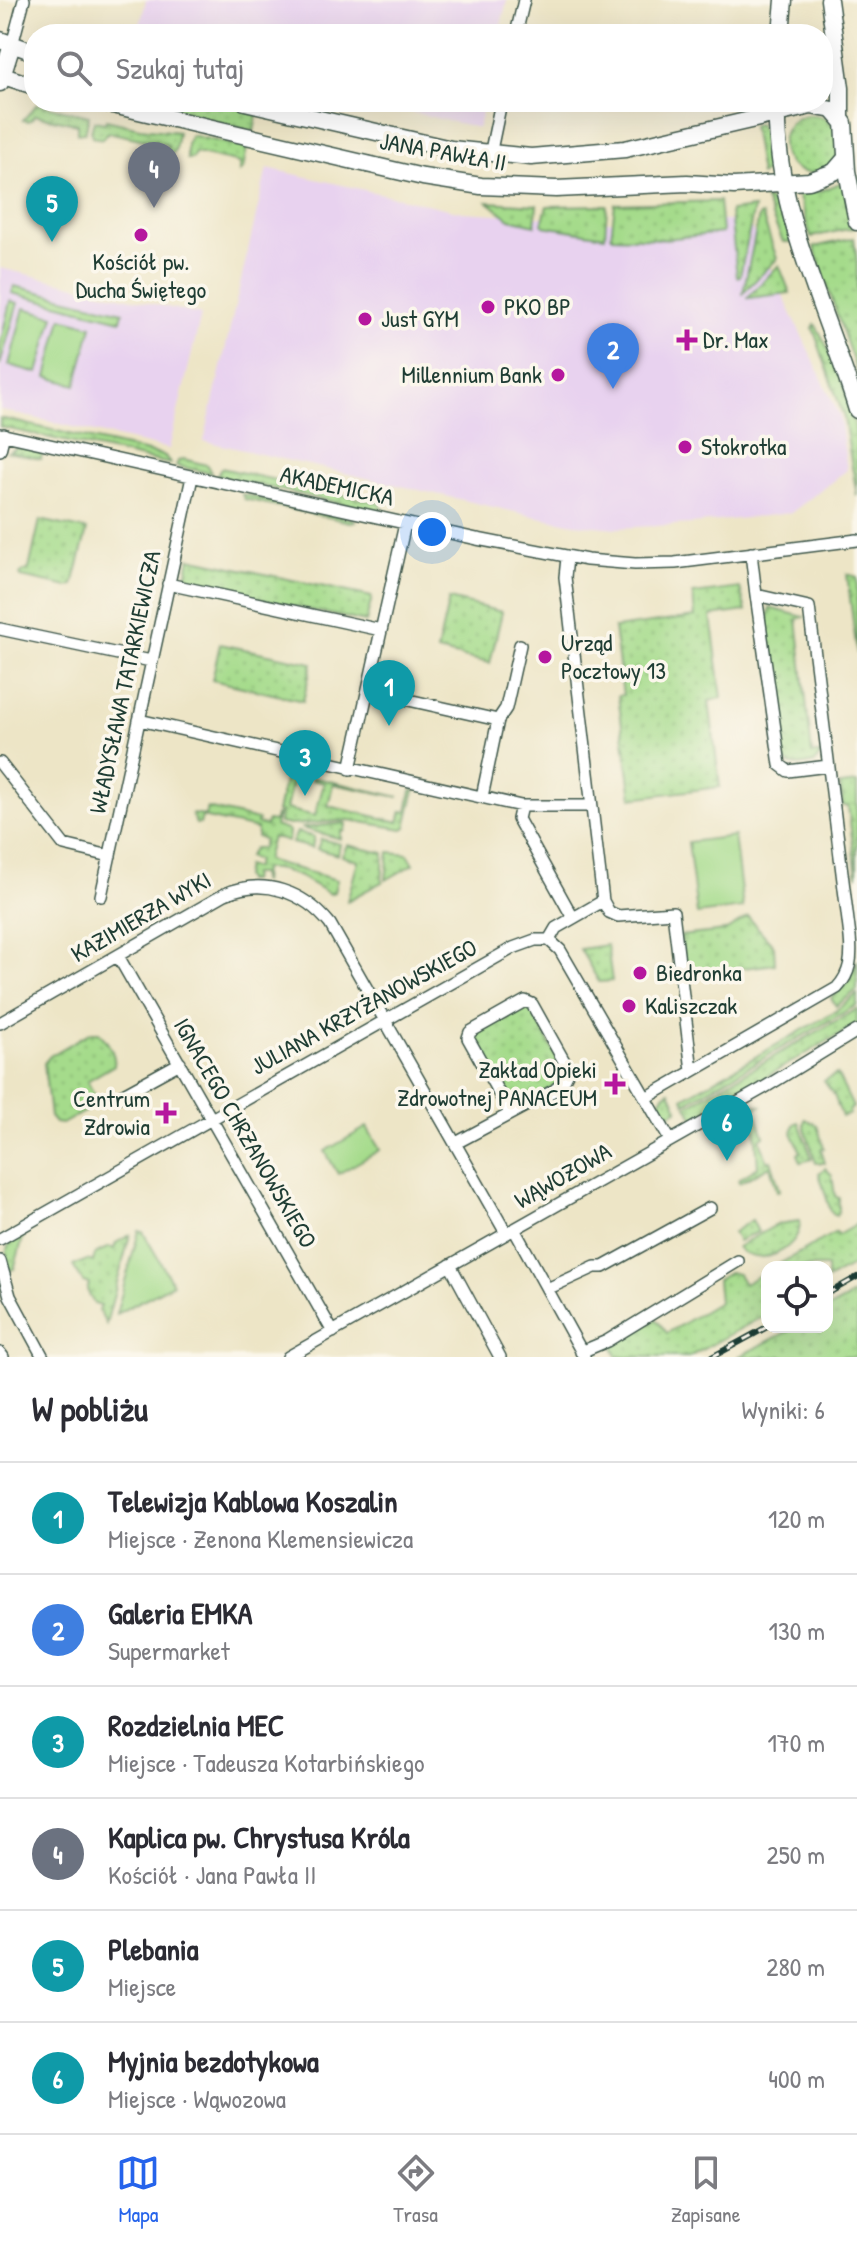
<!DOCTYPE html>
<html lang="pl">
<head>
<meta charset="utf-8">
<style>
  :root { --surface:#fff; --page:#f7f7f7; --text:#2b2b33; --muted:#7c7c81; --line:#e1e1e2; --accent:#2563eb }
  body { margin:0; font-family:"Patrick Hand",sans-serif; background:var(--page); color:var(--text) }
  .controls { position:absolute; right:24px; bottom:24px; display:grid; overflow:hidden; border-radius:16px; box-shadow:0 8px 32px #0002 }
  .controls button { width:72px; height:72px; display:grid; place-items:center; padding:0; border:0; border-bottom:2px solid var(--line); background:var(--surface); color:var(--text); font:40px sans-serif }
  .you { position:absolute; left:432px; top:532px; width:28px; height:28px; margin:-20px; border:6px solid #fff; border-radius:50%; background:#1a73e8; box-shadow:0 0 0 12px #1a73e833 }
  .badge { display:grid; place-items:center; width:52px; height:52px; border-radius:50%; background:var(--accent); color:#fff; font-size:26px; font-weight:700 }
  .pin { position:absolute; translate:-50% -66px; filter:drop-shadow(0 2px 4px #0008) }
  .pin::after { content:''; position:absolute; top:42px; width:28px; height:24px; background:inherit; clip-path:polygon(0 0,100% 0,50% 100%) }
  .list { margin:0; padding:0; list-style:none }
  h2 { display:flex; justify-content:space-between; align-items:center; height:104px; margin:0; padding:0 32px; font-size:34px }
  h2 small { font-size:26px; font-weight:400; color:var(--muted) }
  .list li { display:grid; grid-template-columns:52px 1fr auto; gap:24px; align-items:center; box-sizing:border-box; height:112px; padding:0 32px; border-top:2px solid var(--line) }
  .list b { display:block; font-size:30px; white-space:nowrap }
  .list p { margin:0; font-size:26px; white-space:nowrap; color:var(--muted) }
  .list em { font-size:26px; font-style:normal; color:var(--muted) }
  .icon { flex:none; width:44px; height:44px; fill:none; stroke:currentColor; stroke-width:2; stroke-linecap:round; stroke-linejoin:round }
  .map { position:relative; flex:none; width:857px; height:1357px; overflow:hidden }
  .search { position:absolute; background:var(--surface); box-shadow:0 8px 32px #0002; left:24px; right:24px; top:24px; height:88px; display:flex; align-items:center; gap:20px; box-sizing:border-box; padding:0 28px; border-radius:32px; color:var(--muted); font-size:30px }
  .sheet { height:776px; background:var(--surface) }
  nav { display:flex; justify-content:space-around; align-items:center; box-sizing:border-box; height:112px; border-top:2px solid var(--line); background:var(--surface); font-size:22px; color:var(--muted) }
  nav a { display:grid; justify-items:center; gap:4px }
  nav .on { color:var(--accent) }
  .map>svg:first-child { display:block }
  .built { fill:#e8d2ef }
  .green { fill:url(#green-dots); stroke:#628c60; stroke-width:2 }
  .pitch { fill:#a5db8b; stroke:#628c60; stroke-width:2 }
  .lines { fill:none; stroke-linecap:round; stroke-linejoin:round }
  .street-casing { stroke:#3e564a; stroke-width:14 }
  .secondary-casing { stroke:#3e564a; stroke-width:19 }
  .street { stroke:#fff; stroke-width:11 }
  .secondary { stroke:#fff; stroke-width:16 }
  .rail-casing { stroke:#1f3d34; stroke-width:6 }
  .rail { stroke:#fbf7ec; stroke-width:3; stroke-dasharray:9; stroke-linecap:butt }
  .poi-dot { fill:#b5179e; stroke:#fbf7ec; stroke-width:3 }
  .labels { text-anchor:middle; stroke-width:7; stroke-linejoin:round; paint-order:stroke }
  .street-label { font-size:24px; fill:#1f3d34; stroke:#fbf7ec }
  .poi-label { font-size:24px; fill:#1f3d34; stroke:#fbf7ec; text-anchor:start }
</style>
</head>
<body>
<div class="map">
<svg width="857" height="1357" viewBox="0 0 857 1357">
  <defs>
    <pattern id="green-dots" width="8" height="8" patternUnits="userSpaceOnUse" patternTransform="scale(2)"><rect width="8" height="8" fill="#a5db8b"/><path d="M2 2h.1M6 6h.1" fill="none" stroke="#8ebd79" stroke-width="1.8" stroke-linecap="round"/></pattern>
  </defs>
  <rect width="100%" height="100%" fill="#fbf7ec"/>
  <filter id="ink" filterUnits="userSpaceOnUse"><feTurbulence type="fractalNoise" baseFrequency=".0125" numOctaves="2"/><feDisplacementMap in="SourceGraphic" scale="16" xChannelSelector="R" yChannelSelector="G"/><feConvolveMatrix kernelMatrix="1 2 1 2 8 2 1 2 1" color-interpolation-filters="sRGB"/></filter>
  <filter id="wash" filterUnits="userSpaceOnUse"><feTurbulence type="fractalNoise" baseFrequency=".006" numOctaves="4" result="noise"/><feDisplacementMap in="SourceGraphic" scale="32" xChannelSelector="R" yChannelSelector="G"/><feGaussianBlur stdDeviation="1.8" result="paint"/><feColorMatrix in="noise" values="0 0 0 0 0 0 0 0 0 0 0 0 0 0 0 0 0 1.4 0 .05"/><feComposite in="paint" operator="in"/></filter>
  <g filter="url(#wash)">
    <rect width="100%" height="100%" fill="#ede5c6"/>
    <path class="built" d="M 146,0 L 507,0 L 499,34 L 138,34 Z
      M 370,102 L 484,102 L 478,128 Z
      M 267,168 L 462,212 L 607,221 L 748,221 L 840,417 L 847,470 L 791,513 L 692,524 L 617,528 L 575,524 L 533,516 L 204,441 Z
      M 0,268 L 201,315 L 169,449 L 0,410 Z"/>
    <path class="green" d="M 128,102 L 219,102 L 258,111 L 254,131 Z
      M 37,104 L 89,116 L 85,133 L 77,133 L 77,124 L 35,115 L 29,121 L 23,120 Z
      M782 144a29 29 0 1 1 58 0a29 29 0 1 1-58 0Z
      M 106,120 L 140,128 L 178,132 L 175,151 L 170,155 L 166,152 L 168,145 L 108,132 L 102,139 L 93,137 L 91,132 L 94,121 L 105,123 Z
      M 758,124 L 764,131 L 762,147 L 768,169 L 763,174 L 760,175 L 752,125 Z
      M 191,135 L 247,148 L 243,169 L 239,172 L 240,163 L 195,153 L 192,159 L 187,159 L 187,144 Z
      M 840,183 L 844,183 L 853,228 L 811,237 L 798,194 L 821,191 Z
      M 763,196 L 780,209 L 793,242 L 783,242 Z
      M 719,201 L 722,233 L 664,239 L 613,237 L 611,235 L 615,204 Z
      M 488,202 L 537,205 L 535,225 L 510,219 Z
      M 607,205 L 605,236 L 544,226 L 542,224 L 547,206 Z
      M 754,208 L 740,276 L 737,277 L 730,211 Z
      M 762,215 L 777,259 L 743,293 L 759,216 Z
      M 854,238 L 857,263 L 857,373 L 814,247 Z
      M 779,265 L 790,293 L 748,298 L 748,297 Z
      M 815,324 C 835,359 852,400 857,440 C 857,459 857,478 857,496 L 844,418 L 813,328 Z
      M 0,418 L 165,456 L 170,464 L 0,427 Z
      M 23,445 L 43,449 L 41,459 L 8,452 Z
      M 183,459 L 207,465 L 211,473 L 176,466 L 178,461 Z
      M 221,468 L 380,503 L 384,513 L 217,476 Z
      M 242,494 L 354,519 L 355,521 L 350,522 L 244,499 Z
      M 40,520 L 87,530 L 73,585 L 68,587 L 21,577 L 20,574 L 29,569 Z
      M 190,558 L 372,597 L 366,622 L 185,583 Z
      M 847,574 L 857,577 L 857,654 Z
      M 740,588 L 746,611 L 711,616 L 722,698 L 709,701 L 720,787 L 632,798 L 618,696 L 623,695 L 614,628 L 695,617 L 693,594 Z
      M 449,599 L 502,612 L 490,663 L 437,651 Z
      M 770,608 L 804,617 L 797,619 L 812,754 L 821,754 L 815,763 C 803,765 792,769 783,759 L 766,632 Z
      M 220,644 L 312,663 L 303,701 L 212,680 Z
      M 280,770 L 294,773 L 286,809 L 315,816 L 324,783 L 312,780 L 312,777 L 399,797 L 333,784 L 328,806 L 399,822 L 402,811 L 407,812 L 411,791 L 415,789 L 406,827 L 403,829 L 349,820 L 290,825 L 279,823 L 281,813 L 277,812 L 286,773 Z
      M 857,783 L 857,876 L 848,806 L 843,806 L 840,785 Z
      M 207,808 L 258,820 L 257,824 L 266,826 L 267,821 L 274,822 L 276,815 L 278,815 L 275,826 L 289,831 L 288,842 L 272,837 L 266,860 L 337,880 L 334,892 L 330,894 C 309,882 288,867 263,869 L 262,883 L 260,874 L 252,874 L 251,881 L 246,881 L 244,877 L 246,866 L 255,868 L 257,860 L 248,857 L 254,848 L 262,848 L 264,840 L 257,837 L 257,829 L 202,817 L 200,824 L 196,824 L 192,814 L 205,816 Z
      M 346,823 L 345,831 L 341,831 L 341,839 L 301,828 Z
      M 297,832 L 314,837 L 312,848 L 292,843 Z
      M 321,839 L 340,844 L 338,855 L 317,849 Z
      M 347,845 L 384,853 L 382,882 L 347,901 L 358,861 L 342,856 Z
      M 389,852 L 408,854 L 414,864 L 386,880 Z
      M 748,917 L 774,946 L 775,964 L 687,975 L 680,936 L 725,931 Z
      M 607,945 L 612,981 L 599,982 L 580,949 Z
      M 857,960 L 857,990 L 836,1006 L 831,998 L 849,981 Z
      M 857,994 L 857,1005 L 685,1103 L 683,1098 L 834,1012 Z
      M 525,1006 L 530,1008 L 565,1071 L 557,1085 L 512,1109 L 472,1038 L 473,1035 Z
      M 857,1009 L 857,1024 L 694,1119 L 687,1106 Z
      M 91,1032 L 99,1032 C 106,1040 116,1054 114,1065 L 87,1081 L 96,1098 L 96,1105 L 62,1124 L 55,1123 L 50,1117 L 44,1063 L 50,1056 Z
      M 837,1074 L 853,1107 L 849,1111 L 850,1114 L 842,1117 L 834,1095 L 824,1081 Z
      M 670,1091 L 678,1109 L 663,1118 C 656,1107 659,1097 670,1091 Z
      M 752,1104 L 761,1106 L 729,1124 L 732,1112 Z
      M 757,1116 L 764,1136 L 760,1139 L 767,1161 L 771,1160 L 780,1190 L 777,1191 L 770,1166 L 739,1183 L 738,1180 L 758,1167 L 755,1127 L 737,1135 L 733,1130 Z
      M 805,1119 L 817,1125 L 824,1148 L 821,1149 L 825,1163 L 816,1163 L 804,1125 Z
      M 799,1122 L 812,1159 L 801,1162 L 798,1154 L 801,1152 L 792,1133 L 794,1124 Z
      M 825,1168 L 832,1175 L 835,1196 L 839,1198 L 839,1211 L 836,1215 L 831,1212 L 819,1173 Z
      M 752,1220 L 758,1232 L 738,1241 L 733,1233 L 735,1231 Z
      M 800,1221 C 802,1249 756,1271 737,1247 L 778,1224 Z
      M 857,1224 L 857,1263 L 827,1280 L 827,1267 L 774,1267 L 836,1232 L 838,1235 Z
      M 25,1231 L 14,1269 L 8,1271 C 4,1250 6,1241 25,1231 Z
      M 130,1235 L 106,1324 L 99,1311 L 101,1306 L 94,1304 L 87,1290 L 89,1284 L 83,1282 L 73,1266 L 87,1260 L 93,1262 L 95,1254 L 109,1247 L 114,1249 L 116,1243 Z
      M 767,1271 L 767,1314 L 689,1357 L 617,1357 L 612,1344 L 656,1319 L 667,1333 L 719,1302 L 717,1280 L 730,1272 L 738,1274 L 744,1284 Z
      M 857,1293 L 857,1357 L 738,1357 L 796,1327 L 827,1327 L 827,1309 Z"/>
    <path class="pitch" d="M 14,286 L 123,312 L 121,320 L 12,293 Z
      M 10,301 L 18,303 L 0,365 L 0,345 Z
      M 24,308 L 54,316 L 38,373 L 9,365 Z
      M 62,318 L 92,326 L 76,385 L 47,377 Z
      M 734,836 L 743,908 L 697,914 L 688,842 Z
      M 367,1127 L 380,1150 L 338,1174 L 325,1151 Z
      M 139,1231 L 143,1232 L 173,1284 L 116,1314 Z"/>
  </g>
  <g filter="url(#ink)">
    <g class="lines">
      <defs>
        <path id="street" d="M 516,34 L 524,0
          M 12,45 L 24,0
          M 490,155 L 501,102
          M 0,434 L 477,539 L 587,560 L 635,564 L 675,563 L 857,540
          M 0,450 L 4,434
          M 567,558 L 565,577 L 603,901 L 609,912 L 618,916 L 673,912 L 692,1071
          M 168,584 L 381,630
          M 756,595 L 780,765 L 788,771 L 828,766
          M 0,629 L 151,661
          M 368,691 L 498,720
          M 139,720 L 521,806 L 591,806
          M 0,763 L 64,845 L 110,856
          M 350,769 L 405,524
          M 482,797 L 498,720 L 506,708 L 520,645
          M 521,806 L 518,819 L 573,918
          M 101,896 L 192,477
          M 549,940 L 556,928 L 603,901
          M 118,956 L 333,1332
          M 0,1023 L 225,894 C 264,877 304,892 330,924 L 506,1233
          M 118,1097 L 180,1063
          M 646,1098 L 837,988 C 851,973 852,957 850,937 L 809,607 L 756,595 L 751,553
          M 456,1143 L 555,1090 L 563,1082 L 569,1070 L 532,1004 L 525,1001 L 470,1032 L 468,1038 L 510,1113
          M 514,1229 L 584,1356
          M 0,1239 L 513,948 L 535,940 L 549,940 L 560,950 L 670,1140
          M 0,1261 L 10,1296 L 43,1357
          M 450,1265 L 500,1357
          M 547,1289 L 595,1267 L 603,1267 L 710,1208
          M 581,1352 L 607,1341 L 738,1261
          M 0,1353 L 3,1357
          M 288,1357 L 762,1089 L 857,1031"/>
        <path id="secondary" d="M 829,0 L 841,88 L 841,118
          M 781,34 L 784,0
          M 0,40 L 34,52
          M 0,75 L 34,86
          M 0,83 L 12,45
          M 100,102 L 423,177 L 481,186 L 556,189 L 687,183 L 734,186 L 809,181 L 834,172 L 846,158
          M 245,102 L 451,149 L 531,157 L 625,149 L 811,106 L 833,110 L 844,123 L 847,171 L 857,222
          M 777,102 C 773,210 827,309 857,410"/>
      </defs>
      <use href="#street" class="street-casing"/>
      <use href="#secondary" class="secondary-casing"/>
      <use href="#street" class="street"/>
      <use href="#secondary" class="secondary"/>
      <defs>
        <path id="rail" d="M 827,1294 L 857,1277
          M 712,1357 L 767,1327"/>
      </defs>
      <use href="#rail" class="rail-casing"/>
      <use href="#rail" class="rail"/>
    </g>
  </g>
  <g class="poi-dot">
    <circle cx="141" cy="235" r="8"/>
    <circle cx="488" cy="307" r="8"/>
    <circle cx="365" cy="319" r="8"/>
    <path d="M683 328h8v8h8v8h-8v8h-8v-8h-8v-8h8z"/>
    <circle cx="558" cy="375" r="8"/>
    <circle cx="685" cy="447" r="8"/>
    <circle cx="545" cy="657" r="8"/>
    <circle cx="640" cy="973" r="8"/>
    <circle cx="629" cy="1006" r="8"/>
    <path d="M611 1072h8v8h8v8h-8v8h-8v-8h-8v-8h8z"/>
    <path d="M162 1101h8v8h8v8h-8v8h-8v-8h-8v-8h8z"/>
  </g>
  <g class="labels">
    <g class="street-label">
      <text transform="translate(443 152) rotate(10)" y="8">JANA PAWŁA II</text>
      <text transform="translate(337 486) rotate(12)" y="8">AKADEMICKA</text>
      <text transform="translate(125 682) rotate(-78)" y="8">WŁADYSŁAWA TATARKIEWICZA</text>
      <text transform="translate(141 917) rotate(-30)" y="8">KAZIMIERZA WYKI</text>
      <text transform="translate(364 1007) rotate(-29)" y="8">JULIANA KRZYŻANOWSKIEGO</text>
      <text transform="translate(245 1133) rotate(60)" y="8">IGNACEGO CHRZANOWSKIEGO</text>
      <text transform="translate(563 1176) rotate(-30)" y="8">WĄWOZOWA</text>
    </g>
    <g class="poi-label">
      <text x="141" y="270" text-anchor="middle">Kościół pw.<tspan x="141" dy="28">Ducha Świętego</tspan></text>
      <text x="504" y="315">PKO BP</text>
      <text x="381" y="327">Just GYM</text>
      <text x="703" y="348">Dr. Max</text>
      <text x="542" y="383" text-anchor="end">Millennium Bank</text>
      <text x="701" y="455">Stokrotka</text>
      <text x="561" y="651">Urząd<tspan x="561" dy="28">Pocztowy 13</tspan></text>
      <text x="656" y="981">Biedronka</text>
      <text x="645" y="1014">Kaliszczak</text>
      <text x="597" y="1078" text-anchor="end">Zakład Opieki<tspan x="597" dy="28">Zdrowotnej PANACEUM</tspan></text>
      <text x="150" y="1107" text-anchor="end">Centrum<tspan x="150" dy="28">Zdrowia</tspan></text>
    </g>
  </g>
</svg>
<div class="controls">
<button><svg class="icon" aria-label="locate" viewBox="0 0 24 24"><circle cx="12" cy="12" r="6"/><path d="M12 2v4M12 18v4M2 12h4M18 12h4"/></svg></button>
</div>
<div class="you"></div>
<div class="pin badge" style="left:389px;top:726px;background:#0f9aa8">1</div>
<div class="pin badge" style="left:613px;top:389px;background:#3f7fe0">2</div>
<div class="pin badge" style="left:305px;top:796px;background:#0f9aa8">3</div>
<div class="pin badge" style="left:154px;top:208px;background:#6b7280">4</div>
<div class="pin badge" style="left:52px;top:242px;background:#0f9aa8">5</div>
<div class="pin badge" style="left:727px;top:1161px;background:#0f9aa8">6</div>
<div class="search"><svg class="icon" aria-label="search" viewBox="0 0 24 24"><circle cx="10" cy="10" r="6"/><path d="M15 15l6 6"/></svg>Szukaj tutaj</div>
</div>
<section class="sheet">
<h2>W pobliżu<small>Wyniki: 6</small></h2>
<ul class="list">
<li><span class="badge" style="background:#0f9aa8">1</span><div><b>Telewizja Kablowa Koszalin</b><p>Miejsce · Zenona Klemensiewicza</p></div><em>120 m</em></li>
<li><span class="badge" style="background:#3f7fe0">2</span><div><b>Galeria EMKA</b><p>Supermarket</p></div><em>130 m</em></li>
<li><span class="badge" style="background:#0f9aa8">3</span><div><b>Rozdzielnia MEC</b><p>Miejsce · Tadeusza Kotarbińskiego</p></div><em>170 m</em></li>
<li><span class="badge" style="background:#6b7280">4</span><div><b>Kaplica pw. Chrystusa Króla</b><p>Kościół · Jana Pawła II</p></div><em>250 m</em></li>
<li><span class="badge" style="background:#0f9aa8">5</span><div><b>Plebania</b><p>Miejsce</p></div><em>280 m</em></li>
<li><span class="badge" style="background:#0f9aa8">6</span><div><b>Myjnia bezdotykowa</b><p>Miejsce · Wąwozowa</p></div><em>400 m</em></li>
</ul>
</section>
<nav>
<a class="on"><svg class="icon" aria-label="map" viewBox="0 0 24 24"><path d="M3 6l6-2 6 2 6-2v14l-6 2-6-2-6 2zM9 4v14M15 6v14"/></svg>Mapa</a>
<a><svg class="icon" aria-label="directions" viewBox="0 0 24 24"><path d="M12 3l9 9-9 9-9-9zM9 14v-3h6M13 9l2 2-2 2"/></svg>Trasa</a>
<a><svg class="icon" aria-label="saved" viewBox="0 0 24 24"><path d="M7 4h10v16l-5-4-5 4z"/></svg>Zapisane</a>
</nav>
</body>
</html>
